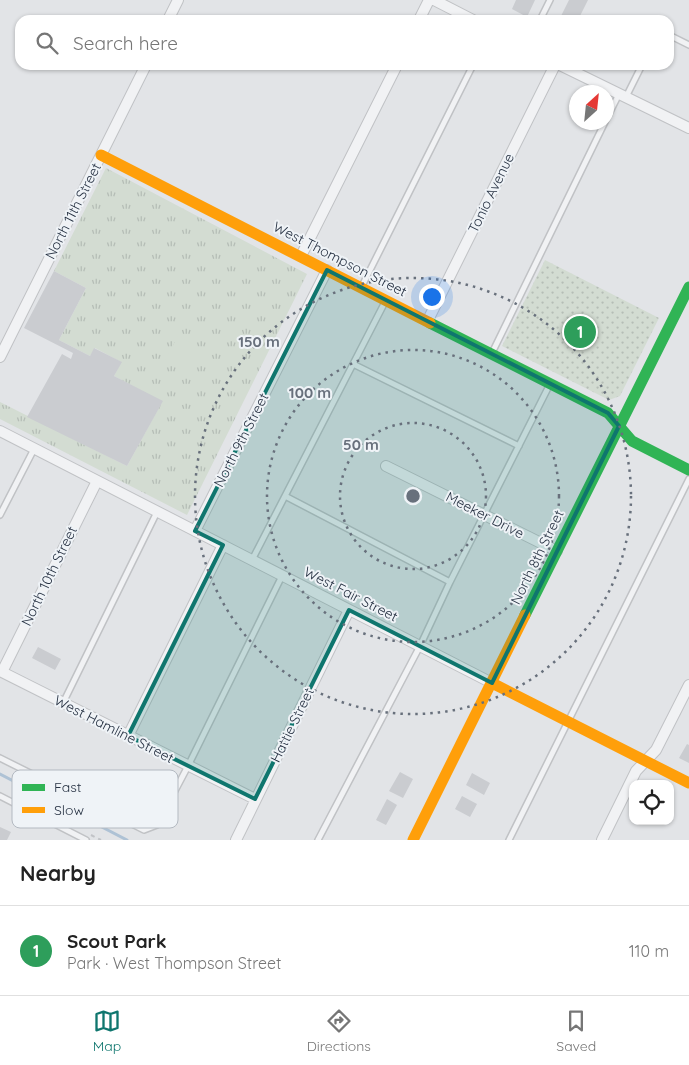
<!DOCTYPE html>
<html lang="en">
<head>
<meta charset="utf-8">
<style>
  :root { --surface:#fff; --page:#f2f2f2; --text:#222; --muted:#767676; --line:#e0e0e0; --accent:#0f766e }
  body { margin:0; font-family:Quicksand,sans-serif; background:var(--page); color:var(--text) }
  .controls { position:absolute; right:15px; bottom:15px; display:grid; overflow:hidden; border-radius:10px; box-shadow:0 1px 4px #0004 }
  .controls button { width:45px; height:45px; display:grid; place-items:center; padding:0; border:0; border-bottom:1px solid var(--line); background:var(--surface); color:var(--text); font:25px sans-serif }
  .compass { position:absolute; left:569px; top:85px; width:45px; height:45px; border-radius:50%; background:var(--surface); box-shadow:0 1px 4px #0004; rotate:27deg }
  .you { position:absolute; left:431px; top:296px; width:18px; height:18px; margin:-12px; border:4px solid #fff; border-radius:50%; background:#1a73e8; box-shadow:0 0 0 8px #1a73e833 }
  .badge { display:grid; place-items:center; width:32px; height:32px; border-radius:50%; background:var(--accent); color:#fff; font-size:16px; font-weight:700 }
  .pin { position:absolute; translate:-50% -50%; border:2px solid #fff; box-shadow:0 1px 5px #0006 }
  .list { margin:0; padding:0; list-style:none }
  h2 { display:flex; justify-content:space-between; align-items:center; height:65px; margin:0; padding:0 20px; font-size:21px }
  h2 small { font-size:16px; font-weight:400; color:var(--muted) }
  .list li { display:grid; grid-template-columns:32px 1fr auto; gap:15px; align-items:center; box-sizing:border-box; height:90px; padding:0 20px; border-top:1px solid var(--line) }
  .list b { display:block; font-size:19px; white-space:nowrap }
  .list p { margin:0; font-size:16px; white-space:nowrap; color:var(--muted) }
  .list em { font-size:16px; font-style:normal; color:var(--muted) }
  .icon { flex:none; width:28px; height:28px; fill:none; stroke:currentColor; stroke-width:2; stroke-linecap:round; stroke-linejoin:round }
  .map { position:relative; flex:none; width:689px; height:840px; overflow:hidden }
  .search { position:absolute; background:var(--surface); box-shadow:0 1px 4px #0004; left:15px; right:15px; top:15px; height:55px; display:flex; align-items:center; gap:12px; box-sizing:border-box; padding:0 18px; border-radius:15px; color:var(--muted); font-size:19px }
  .sheet { height:155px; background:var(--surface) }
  nav { display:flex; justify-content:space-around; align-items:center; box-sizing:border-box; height:70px; border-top:1px solid var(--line); background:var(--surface); font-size:14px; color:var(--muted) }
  nav a { display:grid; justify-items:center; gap:2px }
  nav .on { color:var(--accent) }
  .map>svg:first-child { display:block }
  .grass { fill:url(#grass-tufts) }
  .park { fill:url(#park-dots) }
  .pitch { fill:#d3dcd2 }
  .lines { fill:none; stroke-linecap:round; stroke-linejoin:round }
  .stream { stroke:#aec2d5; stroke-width:3 }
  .building { fill:#caccd0 }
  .lane-casing { stroke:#c0c2c5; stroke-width:8 }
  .street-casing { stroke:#c0c2c5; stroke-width:12 }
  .path { stroke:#c1c3c7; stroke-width:2; stroke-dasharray:4 4; stroke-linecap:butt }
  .lane { stroke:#f1f2f4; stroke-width:5 }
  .street { stroke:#f1f2f4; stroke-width:10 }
  .fast { stroke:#30b455; stroke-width:11 }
  .slow { stroke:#ff9f0a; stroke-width:11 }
  .marked { fill:#0f766e; fill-opacity:0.2; stroke:#0f766e; stroke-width:4; stroke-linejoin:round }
  .ring { fill:none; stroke:#68707c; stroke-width:2.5; stroke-dasharray:2.5 5 }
  .labels { text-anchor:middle; stroke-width:4; stroke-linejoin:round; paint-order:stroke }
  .street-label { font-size:14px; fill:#273243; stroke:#eff3f7 }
  .key { fill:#eff3f7; stroke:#b3b9c1; stroke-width:1 }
  .key-label { font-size:14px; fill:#273243 }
  .centre { fill:#68707c; stroke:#eff3f7; stroke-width:2.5 }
  .ring-label { font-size:15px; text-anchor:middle; font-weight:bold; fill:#68707c; stroke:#eff3f7; stroke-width:4; stroke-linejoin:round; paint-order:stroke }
</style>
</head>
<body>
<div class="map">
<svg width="689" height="840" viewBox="0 0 689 840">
  <defs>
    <pattern id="grass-tufts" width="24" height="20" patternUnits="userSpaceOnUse" patternTransform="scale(1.25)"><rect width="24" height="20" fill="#d3dcd2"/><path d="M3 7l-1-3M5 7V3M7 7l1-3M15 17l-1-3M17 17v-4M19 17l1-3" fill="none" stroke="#b5bdb6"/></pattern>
    <pattern id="park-dots" width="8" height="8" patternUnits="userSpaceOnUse" patternTransform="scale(1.25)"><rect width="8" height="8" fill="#d3dcd2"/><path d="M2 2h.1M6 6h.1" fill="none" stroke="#b5bdb6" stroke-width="1.8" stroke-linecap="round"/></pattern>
  </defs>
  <rect width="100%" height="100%" fill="#e2e4e7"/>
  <path class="grass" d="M 106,168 L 307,274 L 187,515 L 0,419 L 0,402 L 127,466 L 162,402 L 114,376 L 121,362 L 95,348 L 90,356 L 59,340 L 86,288 L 54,271 Z"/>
  <path class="park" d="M 545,260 L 659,318 L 620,396 L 609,400 L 502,346 Z"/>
  <path class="pitch" d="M 178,336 L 201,348 L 189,372 L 165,360 Z"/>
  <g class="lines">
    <path class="stream" d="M 0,774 L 127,840"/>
  </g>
  <path class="building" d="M 516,0 L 535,0 L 527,17 L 512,9 Z
    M 569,0 L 588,0 L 578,20 L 559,20 Z
    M 54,271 L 86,288 L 59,340 L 90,356 L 94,348 L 122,362 L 114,376 L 163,401 L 127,466 L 27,417 L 62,354 L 71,359 L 73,353 L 24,328 Z
    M 38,647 L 61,659 L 55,670 L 32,658 Z
    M 687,744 L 689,745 L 689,763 L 679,758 Z
    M 400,772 L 413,779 L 403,798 L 389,791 Z
    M 472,773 L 490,783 L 484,795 L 466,785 Z
    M 462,796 L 477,804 L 470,817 L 455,809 Z
    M 387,799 L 397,805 L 386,825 L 376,820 Z
    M 0,827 L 11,832 L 7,840 L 0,840 Z"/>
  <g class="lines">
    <defs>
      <path id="lane" d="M 540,20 L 550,0
        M 669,35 L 689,45
        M 626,97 L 642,65
        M 606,120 L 619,94
        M 362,286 L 473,65
        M 492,353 L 605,122
        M 353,364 L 519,446
        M 285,496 L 450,582
        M 0,515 L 34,449
        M 252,560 L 385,302
        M 63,703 L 157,512
        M 0,758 L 144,830 L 157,825 L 188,766 L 282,576
        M 0,796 L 86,840
        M 318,840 L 420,646 L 450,582 L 549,386
        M 509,840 L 689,479"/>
      <path id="street" d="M 434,0 L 473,20
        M 168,20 L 178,0
        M 419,20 L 429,0
        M 560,65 L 689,128
        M 301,256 L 397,65
        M 428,320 L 555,65
        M 0,357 L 146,65
        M 0,431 L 492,683
        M 386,466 L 557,551
        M 195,531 L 327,270
        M 0,671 L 255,799
        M 2,672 L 97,481
        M 128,736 L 223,545
        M 236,840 L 349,610
        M 602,840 L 636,771 L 656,750 L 689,685"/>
    </defs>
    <use href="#lane" class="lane-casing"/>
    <use href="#street" class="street-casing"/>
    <path class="path" d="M 91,835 L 101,840"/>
    <use href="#lane" class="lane"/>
    <use href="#street" class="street"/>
    <path class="fast" d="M 430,323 L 608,413 L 632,441 L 689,470
      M 525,615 L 689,287"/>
    <path class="slow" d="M 101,155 L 430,323
      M 492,683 L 689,783
      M 413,840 L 525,615"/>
  </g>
  <path class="marked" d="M 327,270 L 608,413 L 619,426 L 492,683 L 349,610 L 255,799 L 128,736 L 223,545 L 195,531 Z"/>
  <g class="ring">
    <circle cx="413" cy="496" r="73"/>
    <circle cx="413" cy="496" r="146"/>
    <circle cx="413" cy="496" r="218"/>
  </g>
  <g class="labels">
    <g class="street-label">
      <text transform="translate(491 193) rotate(-64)" y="5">Tonio Avenue</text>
      <text transform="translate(73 211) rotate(-63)" y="5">North 11th Street</text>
      <text transform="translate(340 259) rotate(27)" y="5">West Thompson Street</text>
      <text transform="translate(241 440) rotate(-63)" y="5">North 9th Street</text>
      <text transform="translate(485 515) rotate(27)" y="5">Meeker Drive</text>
      <text transform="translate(537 557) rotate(-64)" y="5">North 8th Street</text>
      <text transform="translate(49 576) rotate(-64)" y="5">North 10th Street</text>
      <text transform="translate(351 594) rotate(27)" y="5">West Fair Street</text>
      <text transform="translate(292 725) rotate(-64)" y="5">Hattie Street</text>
      <text transform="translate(114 729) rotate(27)" y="5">West Hamline Street</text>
    </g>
  </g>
  <rect x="12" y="770" width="166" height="58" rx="8" class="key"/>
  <rect x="22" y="784" width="23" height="7" fill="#30b455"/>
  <rect x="22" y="807" width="23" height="6" fill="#ff9f0a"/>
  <g class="key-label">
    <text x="54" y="792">Fast</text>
    <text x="54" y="815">Slow</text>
  </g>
  <circle cx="413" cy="496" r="8" class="centre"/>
  <g class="ring-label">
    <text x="259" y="347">150 m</text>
    <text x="310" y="398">100 m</text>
    <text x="361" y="450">50 m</text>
  </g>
</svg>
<div class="controls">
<button><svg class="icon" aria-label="locate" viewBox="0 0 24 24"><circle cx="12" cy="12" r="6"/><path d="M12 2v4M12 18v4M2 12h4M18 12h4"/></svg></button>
</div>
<svg class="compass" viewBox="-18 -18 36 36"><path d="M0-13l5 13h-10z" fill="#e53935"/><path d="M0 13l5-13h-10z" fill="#767676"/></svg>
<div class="you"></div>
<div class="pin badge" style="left:580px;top:332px;background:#2e9e5b">1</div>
<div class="search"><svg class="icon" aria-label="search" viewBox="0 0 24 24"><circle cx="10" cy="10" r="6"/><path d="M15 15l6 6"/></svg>Search here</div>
</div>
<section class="sheet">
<h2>Nearby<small></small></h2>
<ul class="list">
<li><span class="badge" style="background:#2e9e5b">1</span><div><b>Scout Park</b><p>Park · West Thompson Street</p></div><em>110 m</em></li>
</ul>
</section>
<nav>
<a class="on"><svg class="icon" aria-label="map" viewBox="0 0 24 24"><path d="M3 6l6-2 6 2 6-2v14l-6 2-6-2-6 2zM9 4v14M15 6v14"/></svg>Map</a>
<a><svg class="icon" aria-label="directions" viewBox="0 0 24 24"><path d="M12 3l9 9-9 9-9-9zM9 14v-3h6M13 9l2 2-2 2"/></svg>Directions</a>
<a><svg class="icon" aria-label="saved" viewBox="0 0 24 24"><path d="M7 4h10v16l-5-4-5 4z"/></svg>Saved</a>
</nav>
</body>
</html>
